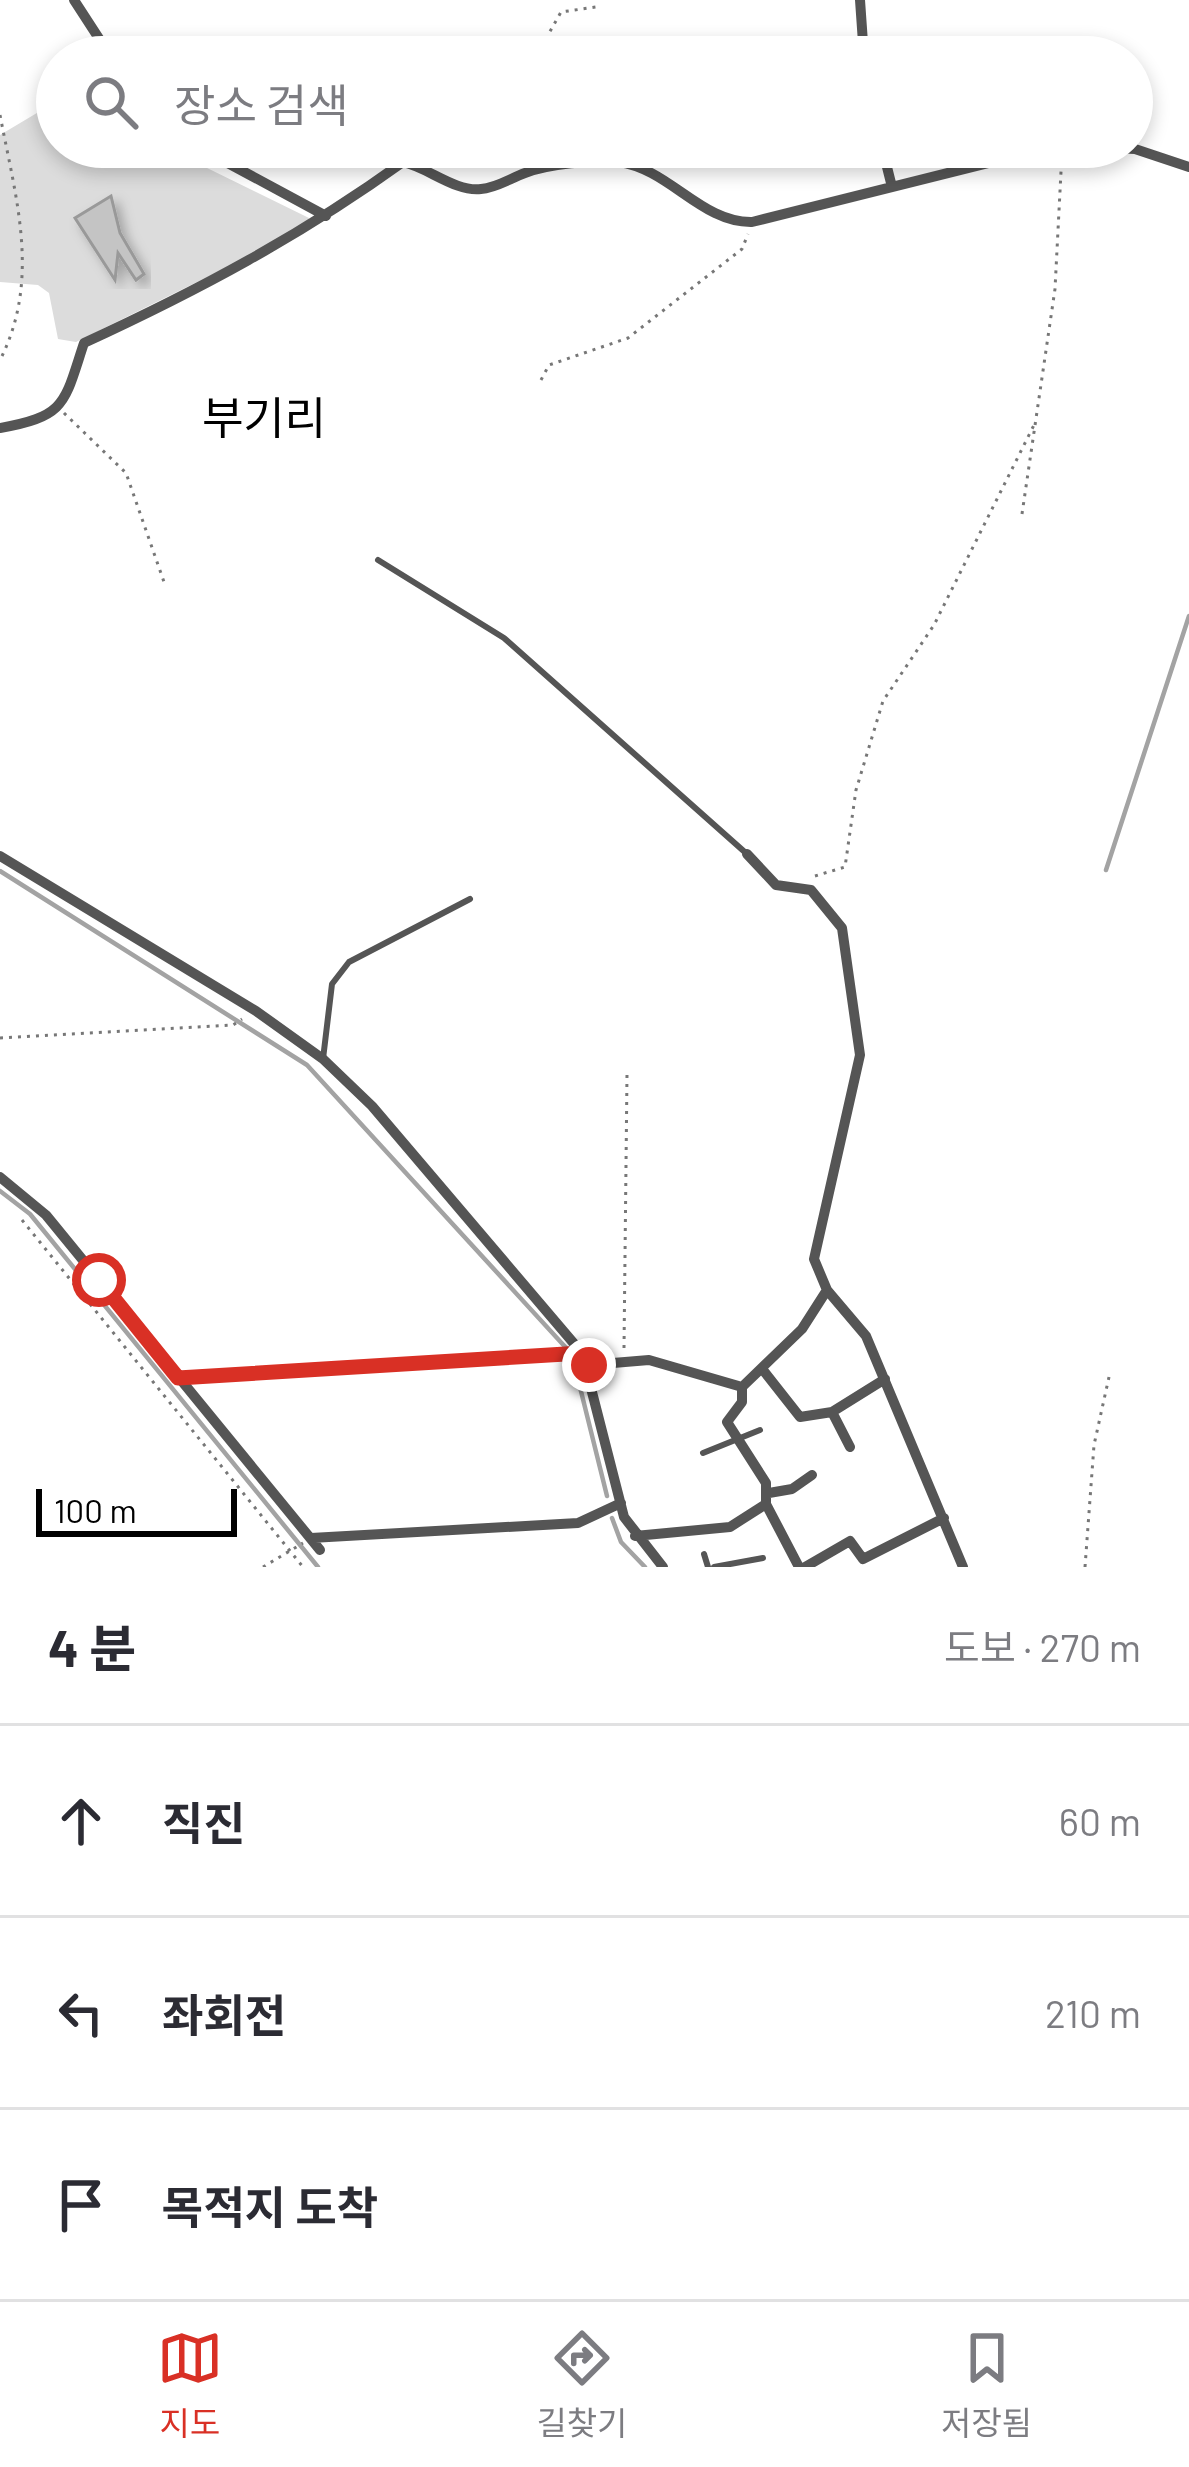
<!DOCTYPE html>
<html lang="ko">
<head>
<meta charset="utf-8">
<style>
  :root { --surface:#fff; --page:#f7f7f7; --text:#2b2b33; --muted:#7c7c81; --line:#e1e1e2; --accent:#d93025 }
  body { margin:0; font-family:Barlow,"Noto Sans KR",sans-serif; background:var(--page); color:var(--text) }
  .scale { position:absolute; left:36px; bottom:30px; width:201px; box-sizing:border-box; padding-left:12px; border:6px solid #000; border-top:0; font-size:33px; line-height:42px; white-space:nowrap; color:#000; -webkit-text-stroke:9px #fff; paint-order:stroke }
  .stop { position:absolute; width:36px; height:36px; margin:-27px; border:9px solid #d93025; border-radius:50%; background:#fff }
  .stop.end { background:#d93025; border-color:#fff; box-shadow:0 3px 12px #0008 }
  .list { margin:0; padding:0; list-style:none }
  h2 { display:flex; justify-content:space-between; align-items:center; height:156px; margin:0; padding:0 48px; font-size:51px }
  h2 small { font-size:39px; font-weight:400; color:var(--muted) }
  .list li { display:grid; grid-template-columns:78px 1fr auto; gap:36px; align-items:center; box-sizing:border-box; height:192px; padding:0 48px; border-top:3px solid var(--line) }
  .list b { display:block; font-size:45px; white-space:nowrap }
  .list em { font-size:39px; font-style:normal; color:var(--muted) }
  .icon { flex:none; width:66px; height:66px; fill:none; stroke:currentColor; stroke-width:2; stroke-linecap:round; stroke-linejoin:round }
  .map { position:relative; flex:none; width:1189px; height:1567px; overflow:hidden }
  .search { position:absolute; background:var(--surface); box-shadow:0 6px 18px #0003; left:36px; right:36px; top:36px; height:132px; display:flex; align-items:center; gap:30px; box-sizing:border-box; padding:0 42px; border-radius:66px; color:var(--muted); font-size:45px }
  .sheet { height:732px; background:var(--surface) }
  nav { display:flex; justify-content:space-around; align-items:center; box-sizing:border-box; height:168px; border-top:3px solid var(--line); background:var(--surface); font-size:33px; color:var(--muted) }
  nav a { display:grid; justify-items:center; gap:6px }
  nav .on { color:var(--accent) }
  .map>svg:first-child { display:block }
  .green { fill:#dcdcdc }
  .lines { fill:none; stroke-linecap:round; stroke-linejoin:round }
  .stream { stroke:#a3a3a3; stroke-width:4.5 }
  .building { fill:#c4c4c4; stroke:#999; stroke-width:3; filter:url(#shadow) }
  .path { stroke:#777; stroke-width:3; stroke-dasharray:3 6; stroke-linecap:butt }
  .lane { stroke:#555; stroke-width:6 }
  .street { stroke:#555; stroke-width:10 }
  .route { stroke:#d93025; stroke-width:15 }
  .labels { text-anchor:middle; stroke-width:10; stroke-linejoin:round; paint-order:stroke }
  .quarter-label { font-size:45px; fill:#000; stroke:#fff }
</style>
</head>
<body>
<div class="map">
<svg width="1189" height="1567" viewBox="0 0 1189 1567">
  <defs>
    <filter id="shadow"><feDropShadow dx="6" dy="6" stdDeviation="6" flood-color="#0004"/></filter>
  </defs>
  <rect width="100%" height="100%" fill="#fff"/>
  <path class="green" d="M 57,101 L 57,147 L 185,147 L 203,166 L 309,218 L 306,228 L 76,342 L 58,339 L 49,293 L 38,285 L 0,282 L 0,135 Z"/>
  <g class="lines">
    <path class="stream" d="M 1106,870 L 1189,616
      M 0,871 L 307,1065 L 568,1350
      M 0,1191 L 30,1214 L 318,1567
      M 573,1359 L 607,1496
      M 612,1518 L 621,1542 L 645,1567"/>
  </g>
  <path class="building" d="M 111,196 L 120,233 L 144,274 L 136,280 L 118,253 L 115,280 L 75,218 Z"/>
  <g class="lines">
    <path class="path" d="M 554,57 L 548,35 L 561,12 L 596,7
      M 0,115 C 16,199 41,280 0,360
      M 541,380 L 549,365 L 628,338 L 742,249 L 748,234
      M 64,413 L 126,473 L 164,582
      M 1022,514 L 1055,289 L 1062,152
      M 815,876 L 845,867 L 856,790 L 883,701 L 934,625 L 1035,423
      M 0,1038 L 233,1025 L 242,1019
      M 22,1220 L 303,1567
      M 624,1348 L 627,1074
      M 194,1377 L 568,1355
      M 263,1567 L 303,1543
      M 1085,1567 L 1094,1445 L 1109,1377"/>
    <path class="lane" d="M 378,560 L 504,638 L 747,854
      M 323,1059 L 332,984 L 349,962 L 470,899
      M 703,1453 L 760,1430
      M 704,1554 L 708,1567
      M 714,1567 L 763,1558"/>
    <path class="street" d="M 74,0 L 111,57
      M 860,0 L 864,57
      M 198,147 L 326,216
      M 882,147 L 892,187
      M 1093,147 L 1135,149 L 1189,167
      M 0,428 C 67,416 64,403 84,343 C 197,291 302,235 403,162 C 429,168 455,192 481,189 C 496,188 511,178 525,173 C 549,164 592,160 618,162 C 669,168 701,223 752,222 L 1052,147
      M 747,854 L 776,885 L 811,890 L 842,928 L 860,1055 L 814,1259 L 827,1290 L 866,1336 L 963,1567
      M 0,856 L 256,1011 L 323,1059 L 372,1106 L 582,1353 L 624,1517 L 663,1567
      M 0,1177 L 46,1215 L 320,1550
      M 589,1365 L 649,1360 L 742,1387 L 802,1329 L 827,1290
      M 763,1370 L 800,1417 L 832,1412 L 885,1379
      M 742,1387 L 742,1402 L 727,1422 L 766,1483 L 766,1504 L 799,1567
      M 832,1412 L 850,1447
      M 769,1493 L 792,1489 L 812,1475
      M 635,1536 L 730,1527 L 766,1504
      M 311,1538 L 578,1523 L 621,1503
      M 805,1567 L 850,1541 L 863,1559 L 944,1518"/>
  </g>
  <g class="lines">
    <path class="route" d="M 99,1280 L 178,1378 L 582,1353 L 589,1365"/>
  </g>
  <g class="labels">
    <g class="quarter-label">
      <text x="264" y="434">부기리</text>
    </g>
  </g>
</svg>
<div class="scale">100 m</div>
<div class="stop" style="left:99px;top:1280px"></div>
<div class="stop end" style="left:589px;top:1365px"></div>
<div class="search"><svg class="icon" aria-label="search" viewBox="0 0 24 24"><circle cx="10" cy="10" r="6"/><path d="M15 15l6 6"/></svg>장소 검색</div>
</div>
<section class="sheet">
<h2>4 분<small>도보 · 270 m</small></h2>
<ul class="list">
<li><svg class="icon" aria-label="ahead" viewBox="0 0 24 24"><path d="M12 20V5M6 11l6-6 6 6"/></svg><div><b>직진</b></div><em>60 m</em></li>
<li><svg class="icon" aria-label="left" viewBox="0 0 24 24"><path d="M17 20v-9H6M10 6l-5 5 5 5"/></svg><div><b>좌회전</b></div><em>210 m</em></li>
<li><svg class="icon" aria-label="arrive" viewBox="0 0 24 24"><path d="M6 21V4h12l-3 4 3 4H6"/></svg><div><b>목적지 도착</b></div></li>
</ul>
</section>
<nav>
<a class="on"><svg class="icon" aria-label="map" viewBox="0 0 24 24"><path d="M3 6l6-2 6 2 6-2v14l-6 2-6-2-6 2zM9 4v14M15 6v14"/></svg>지도</a>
<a><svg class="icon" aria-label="directions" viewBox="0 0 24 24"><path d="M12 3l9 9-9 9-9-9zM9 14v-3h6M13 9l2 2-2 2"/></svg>길찾기</a>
<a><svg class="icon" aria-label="saved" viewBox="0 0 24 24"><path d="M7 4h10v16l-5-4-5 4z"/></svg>저장됨</a>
</nav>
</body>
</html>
